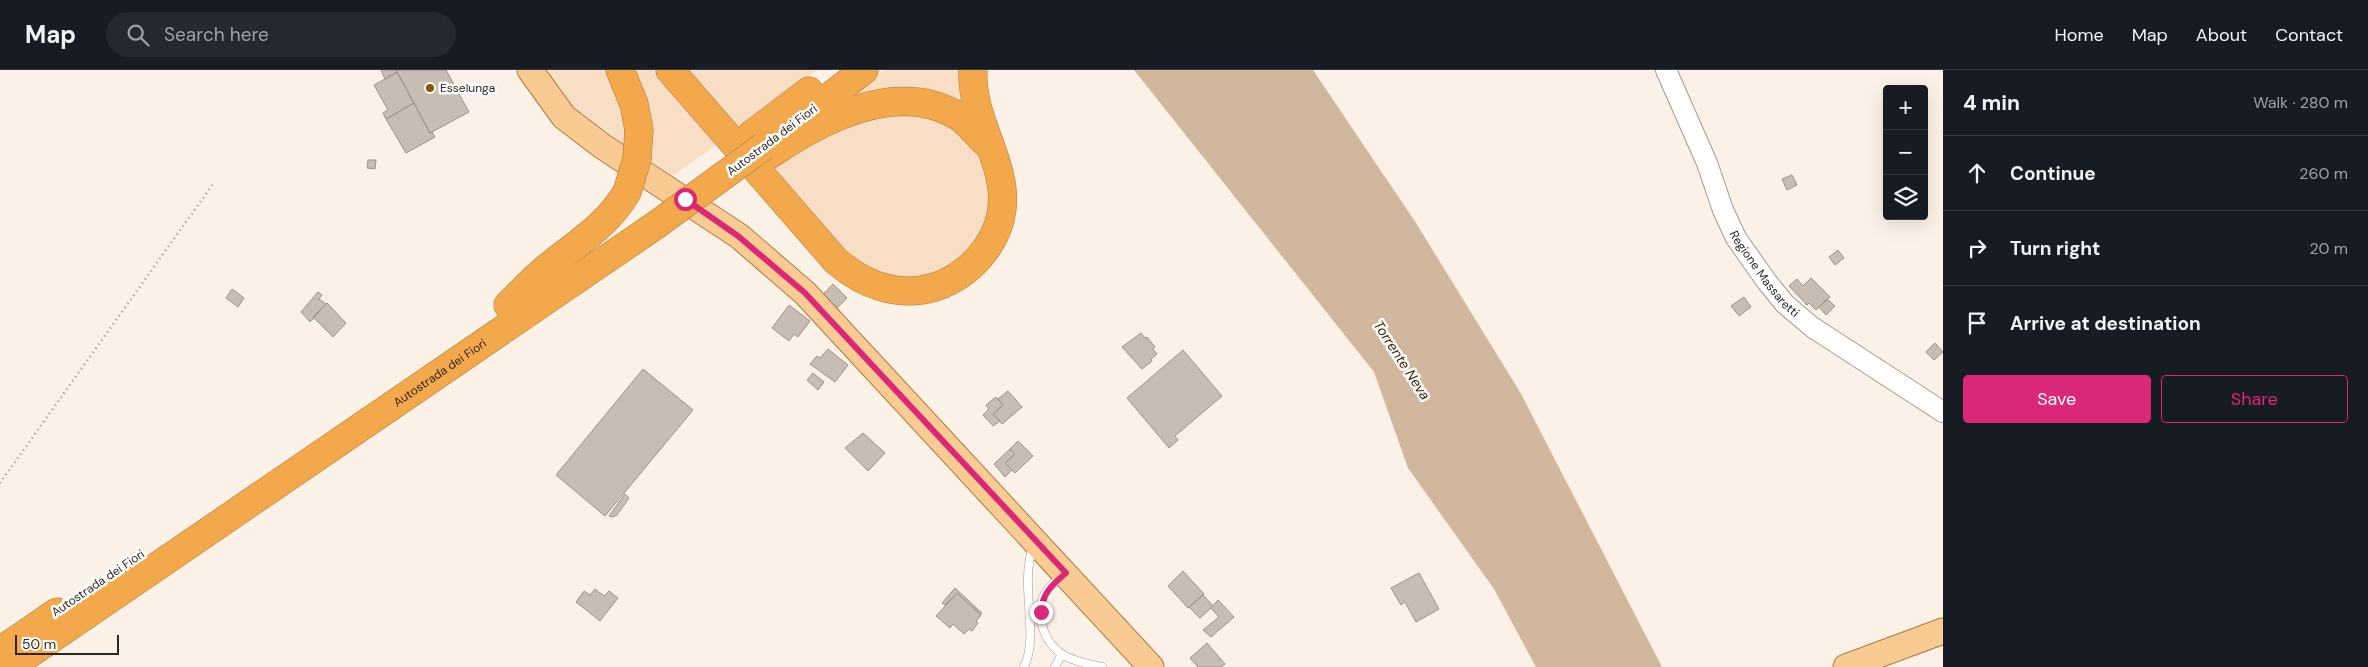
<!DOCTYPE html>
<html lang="en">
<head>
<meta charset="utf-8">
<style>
  :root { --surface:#171b24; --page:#242831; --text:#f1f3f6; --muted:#9ea1a6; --line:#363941; --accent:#db2777 }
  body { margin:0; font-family:"DM Sans",sans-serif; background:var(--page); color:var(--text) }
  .controls { position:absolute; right:15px; top:15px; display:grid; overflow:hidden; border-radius:5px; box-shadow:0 5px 20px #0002 }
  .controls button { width:45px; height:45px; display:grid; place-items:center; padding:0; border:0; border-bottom:1px solid var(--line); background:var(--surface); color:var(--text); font:25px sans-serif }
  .scale { position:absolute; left:15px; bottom:12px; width:104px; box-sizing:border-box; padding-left:5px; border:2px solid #2a2622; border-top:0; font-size:14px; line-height:18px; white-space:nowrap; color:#2a2622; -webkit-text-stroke:4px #fff; paint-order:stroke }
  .stop { position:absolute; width:15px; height:15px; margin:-11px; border:4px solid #db2777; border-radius:50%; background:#fff }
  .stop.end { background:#db2777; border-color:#fff; box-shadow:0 1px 5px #0008 }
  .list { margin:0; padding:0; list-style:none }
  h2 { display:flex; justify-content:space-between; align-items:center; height:65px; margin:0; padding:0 20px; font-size:21px }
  h2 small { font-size:16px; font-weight:400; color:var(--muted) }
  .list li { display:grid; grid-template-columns:32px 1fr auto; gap:15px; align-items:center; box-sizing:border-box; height:75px; padding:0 20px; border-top:1px solid var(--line) }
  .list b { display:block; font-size:19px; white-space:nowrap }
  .list em { font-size:16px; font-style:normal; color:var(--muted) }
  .actions { display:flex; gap:10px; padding:15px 20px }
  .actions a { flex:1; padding:11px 0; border:1px solid var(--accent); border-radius:5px; text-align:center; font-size:18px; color:var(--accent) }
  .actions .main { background:var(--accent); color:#fff }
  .icon { flex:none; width:28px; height:28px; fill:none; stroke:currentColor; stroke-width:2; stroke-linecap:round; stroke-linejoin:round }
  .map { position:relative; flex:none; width:1943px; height:597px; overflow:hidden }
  header { display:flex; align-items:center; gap:30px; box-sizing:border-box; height:70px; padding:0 25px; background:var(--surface); border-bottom:1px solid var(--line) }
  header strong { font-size:24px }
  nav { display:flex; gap:28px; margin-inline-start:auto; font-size:18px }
  .search { width:350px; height:45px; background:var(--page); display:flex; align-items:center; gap:12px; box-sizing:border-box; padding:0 18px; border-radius:28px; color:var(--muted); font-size:19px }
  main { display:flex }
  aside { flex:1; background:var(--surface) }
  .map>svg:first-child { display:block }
  .green { fill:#f7dec5 }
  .water { fill:#d1b79b }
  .building { fill:#c8bdb2; stroke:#9d9389 }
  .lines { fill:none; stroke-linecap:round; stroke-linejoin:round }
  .service-casing { stroke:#a3998f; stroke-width:9 }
  .tertiary-casing { stroke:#a3998f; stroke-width:22 }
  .primary-casing { stroke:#ad7a3d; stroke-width:27 }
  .motorway-casing { stroke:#ad7a3d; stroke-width:29 }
  .path { stroke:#999189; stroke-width:2.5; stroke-dasharray:1 4; stroke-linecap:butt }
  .service { stroke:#fff; stroke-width:8 }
  .tertiary { stroke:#fff; stroke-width:20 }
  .primary { stroke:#f8cb93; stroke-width:25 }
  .motorway { stroke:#f3a84b; stroke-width:28 }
  .motorway-bridge-casing { stroke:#ad7a3d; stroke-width:29; stroke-linecap:butt }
  .motorway-bridge { stroke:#f3a84b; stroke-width:28 }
  .route { stroke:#db2777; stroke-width:6 }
  .poi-dot { fill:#8b5605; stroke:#fff; stroke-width:2 }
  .labels { text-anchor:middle; stroke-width:5; stroke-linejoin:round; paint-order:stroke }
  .poi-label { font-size:12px; fill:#2a2622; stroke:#fff; text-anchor:start }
  .street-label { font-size:12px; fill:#2a2622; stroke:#fff }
  .water-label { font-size:14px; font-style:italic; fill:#402501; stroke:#fff }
</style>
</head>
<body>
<header>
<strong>Map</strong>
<div class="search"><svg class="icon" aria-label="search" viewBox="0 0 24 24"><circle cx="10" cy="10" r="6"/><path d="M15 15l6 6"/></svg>Search here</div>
<nav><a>Home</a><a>Map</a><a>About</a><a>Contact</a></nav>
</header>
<main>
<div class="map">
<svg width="1943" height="597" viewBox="0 0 1943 597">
  <rect width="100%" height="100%" fill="#fcf1e6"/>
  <path class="green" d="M 541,0 L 611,0 L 615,6 L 631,80 L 576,40 L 553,20 Z
    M 627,0 L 660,0 L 721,71 L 673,106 L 648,89 Z
    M 684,0 L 817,0 L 736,60 Z
    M 884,0 L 968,0 L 971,44 L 843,32 Z
    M 898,40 L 947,49 L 984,87 L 991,146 L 960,196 L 913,212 L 854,195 L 766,96 L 801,73 Z"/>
  <path class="water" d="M 1134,0 L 1313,0 L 1416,153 L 1520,322 L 1662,597 L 1536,597 L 1494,519 L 1408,398 L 1374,302 Z"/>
  <path class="building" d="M 381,0 L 396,0 L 397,2 L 385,9 Z
    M 396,0 L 446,0 L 469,42 L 430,63 Z
    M 397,2 L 414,33 L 386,49 L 383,43 L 388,40 L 374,15 Z
    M 414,33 L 430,63 L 432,62 L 435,67 L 406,83 L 386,49 Z
    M 368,90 L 376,90 L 375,99 L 367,98 Z
    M 1792,105 L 1797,115 L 1787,120 L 1782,109 Z
    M 1838,180 L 1844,188 L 1835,195 L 1829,187 Z
    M 1811,208 L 1830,227 L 1816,240 L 1809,233 L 1807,235 L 1789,216 L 1797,209 L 1803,216 Z
    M 833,214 L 847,228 L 836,239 L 822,225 Z
    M 232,219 L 244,228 L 238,237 L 226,228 Z
    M 318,222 L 322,225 L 319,229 L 326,234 L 310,252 L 301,242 Z
    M 1744,227 L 1751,237 L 1739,246 L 1731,236 Z
    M 1827,229 L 1835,236 L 1826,245 L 1819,237 Z
    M 327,233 L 346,253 L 333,267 L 313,247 Z
    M 789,235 L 810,251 L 798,267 L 794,264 L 789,271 L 772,258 Z
    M 1141,263 L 1145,268 L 1147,267 L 1155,277 L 1153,279 L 1157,284 L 1151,289 L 1152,291 L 1142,299 L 1122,277 Z
    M 1935,273 L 1943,282 L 1934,290 L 1926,282 Z
    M 828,279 L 848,295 L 835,312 L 810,294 L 817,286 L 820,288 Z
    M 1183,280 L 1222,326 L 1175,366 L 1178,370 L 1169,378 L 1127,328 Z
    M 643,299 L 693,340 L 605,446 L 556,405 Z
    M 813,303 L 824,312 L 818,320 L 807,310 Z
    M 1008,321 L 1022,337 L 1002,354 L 993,344 L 1003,335 L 998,329 Z
    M 996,327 L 1003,335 L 993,344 L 1000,351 L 993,356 L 983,345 L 989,339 L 986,335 Z
    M 863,363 L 885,383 L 868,401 L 845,378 Z
    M 1018,371 L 1033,386 L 1015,403 L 1005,393 L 1015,384 L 1010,379 Z
    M 1010,379 L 1015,384 L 1005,393 L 1012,400 L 1005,407 L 994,394 Z
    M 625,424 L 629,428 L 617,445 L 613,447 L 609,446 Z
    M 1183,501 L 1204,524 L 1188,538 L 1168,516 Z
    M 1419,503 L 1439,539 L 1416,552 L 1405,532 L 1401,535 L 1391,518 Z
    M 955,518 L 982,543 L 980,544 L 957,523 L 945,535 L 942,533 Z
    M 595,519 L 604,526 L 609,521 L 618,528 L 600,551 L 576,532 L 584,521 L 590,525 Z
    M 957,523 L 981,545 L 976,551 L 978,553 L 972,561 L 969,559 L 964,564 L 953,554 L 950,558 L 936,546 Z
    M 1203,525 L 1213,536 L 1200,548 L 1189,537 Z
    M 1218,530 L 1234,547 L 1211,567 L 1203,560 L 1219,547 L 1211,538 Z
    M 1207,573 L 1225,594 L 1221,597 L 1198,597 L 1190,588 Z"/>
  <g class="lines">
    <defs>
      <path id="service" d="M 1062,506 C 1058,510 1052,514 1048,519 C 1032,540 1043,574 1065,586 C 1076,592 1089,594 1102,597
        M 1024,597 C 1040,564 1019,516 1033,477
        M 1055,597 L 1062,584"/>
      <g id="tertiary">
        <path id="s1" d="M 1666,0 L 1707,93 L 1723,140 L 1736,168 L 1767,212 L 1785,234 L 1812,257 L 1943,342"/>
      </g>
      <path id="primary" d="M 530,0 L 564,47 L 602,76 L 739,166 L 805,223 L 1151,597
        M 1846,597 L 1943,561"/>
      <g id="motorway">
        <path d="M 620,0 L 634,34 L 639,60"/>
        <path d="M 670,0 L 836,191 C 864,215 898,228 935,217 C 956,210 973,197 986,179 C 1031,115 970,65 973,0"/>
        <path d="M 798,51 L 864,0"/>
        <path d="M 751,65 L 809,21"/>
        <path d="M 769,85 C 820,50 897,9 958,46 C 969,53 976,64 986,73"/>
        <path d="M 508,235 C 523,220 538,204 554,192 C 583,169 607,155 627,122"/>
        <path d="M 0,581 L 57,542"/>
        <path id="s2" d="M 10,597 L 656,155"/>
      </g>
    </defs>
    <use href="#service" class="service-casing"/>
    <use href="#tertiary" class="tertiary-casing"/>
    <use href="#primary" class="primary-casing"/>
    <use href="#motorway" class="motorway-casing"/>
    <path class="path" d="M 0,413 L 213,114"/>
    <use href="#service" class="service"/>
    <use href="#tertiary" class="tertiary"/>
    <use href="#primary" class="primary"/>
    <use href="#motorway" class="motorway"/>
    <defs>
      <path id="motorway-bridge" d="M 627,122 L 637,89 L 639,60
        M 656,155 L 764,76"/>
    </defs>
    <use href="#motorway-bridge" class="motorway-bridge-casing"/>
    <use href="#motorway-bridge" class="motorway-bridge"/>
  </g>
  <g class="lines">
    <path class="route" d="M 685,129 L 738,166 L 805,223 L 1066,503 C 1052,515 1042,523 1041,542"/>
  </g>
  <circle class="poi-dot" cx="430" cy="18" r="5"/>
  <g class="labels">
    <g class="poi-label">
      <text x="440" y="22">Esselunga</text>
    </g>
    <g class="street-label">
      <text transform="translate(772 70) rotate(-37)" y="4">Autostrada dei Fiori</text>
      <text dy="4" stroke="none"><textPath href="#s1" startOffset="228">Regione Massaretti</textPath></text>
      <text dy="4" stroke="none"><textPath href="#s2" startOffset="521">Autostrada dei Fiori</textPath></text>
      <text transform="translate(98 513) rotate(-34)" y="4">Autostrada dei Fiori</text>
    </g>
    <g class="water-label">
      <text transform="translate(1402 290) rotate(57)" y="5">Torrente Neva</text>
    </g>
  </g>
</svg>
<div class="controls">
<button>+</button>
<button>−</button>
<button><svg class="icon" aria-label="layers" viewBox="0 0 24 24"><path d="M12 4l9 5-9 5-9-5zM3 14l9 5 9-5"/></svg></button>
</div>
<div class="scale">50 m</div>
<div class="stop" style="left:685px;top:129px"></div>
<div class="stop end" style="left:1041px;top:542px"></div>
</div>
<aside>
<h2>4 min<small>Walk · 280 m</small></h2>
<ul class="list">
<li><svg class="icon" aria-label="ahead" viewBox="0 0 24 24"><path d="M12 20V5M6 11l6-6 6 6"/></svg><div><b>Continue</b></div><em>260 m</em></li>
<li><svg class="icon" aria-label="right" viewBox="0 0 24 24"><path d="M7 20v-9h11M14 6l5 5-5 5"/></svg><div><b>Turn right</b></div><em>20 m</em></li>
<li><svg class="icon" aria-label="arrive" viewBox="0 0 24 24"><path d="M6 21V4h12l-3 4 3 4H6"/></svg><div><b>Arrive at destination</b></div></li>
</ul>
<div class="actions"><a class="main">Save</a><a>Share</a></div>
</aside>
</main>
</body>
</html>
